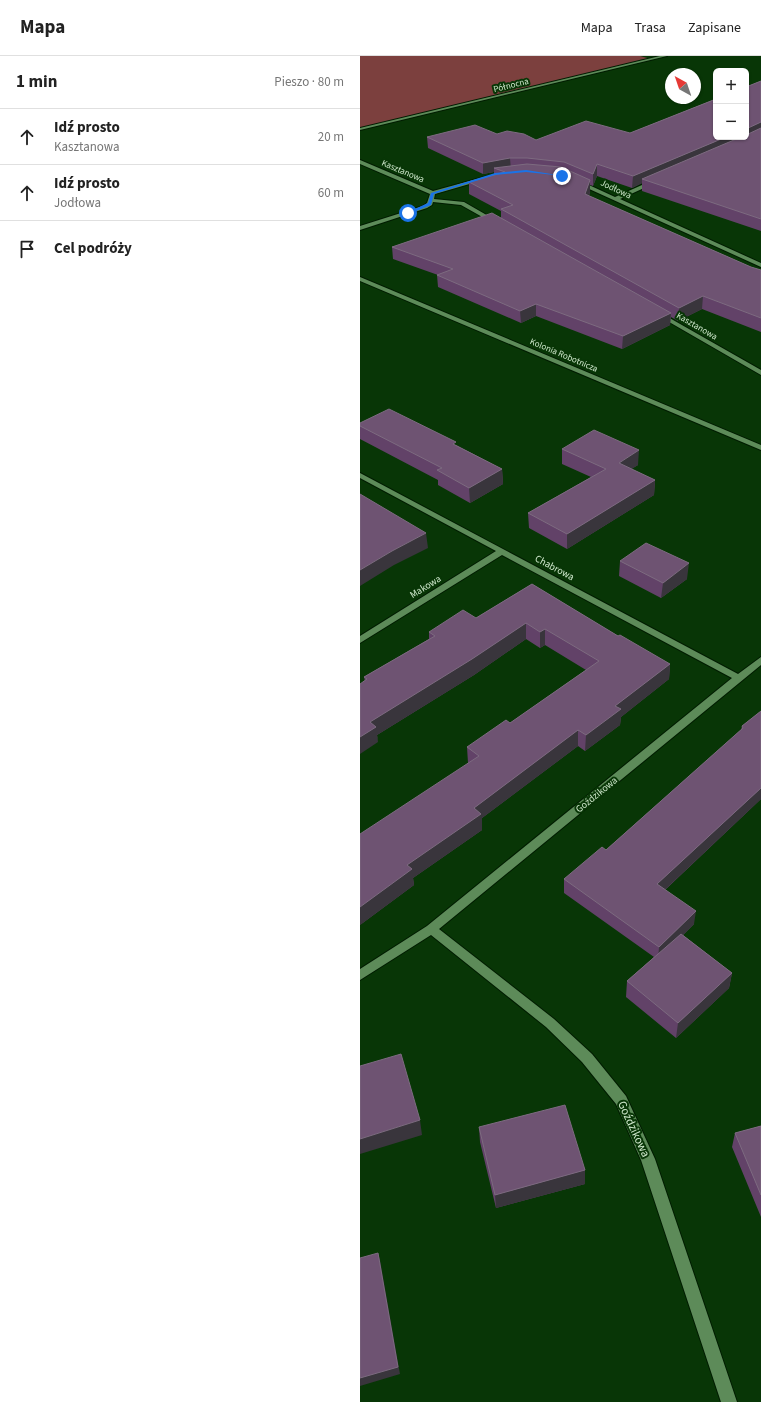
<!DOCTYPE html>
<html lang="pl">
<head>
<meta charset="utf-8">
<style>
  :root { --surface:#fff; --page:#f2f2f2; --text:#222; --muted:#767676; --line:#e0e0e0 }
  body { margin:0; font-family:"Source Sans 3",sans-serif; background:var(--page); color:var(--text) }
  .controls { position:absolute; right:12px; top:12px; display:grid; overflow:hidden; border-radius:6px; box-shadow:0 1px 3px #0004 }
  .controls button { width:36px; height:36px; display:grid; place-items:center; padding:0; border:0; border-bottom:1px solid var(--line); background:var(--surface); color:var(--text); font:20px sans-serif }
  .compass { position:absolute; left:305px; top:12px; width:36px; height:36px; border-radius:50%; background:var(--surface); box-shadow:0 1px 3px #0004; rotate:320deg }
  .stop { position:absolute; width:12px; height:12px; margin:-9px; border:3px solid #1a73e8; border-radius:50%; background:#fff }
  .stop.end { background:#1a73e8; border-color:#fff; box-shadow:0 1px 4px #0008 }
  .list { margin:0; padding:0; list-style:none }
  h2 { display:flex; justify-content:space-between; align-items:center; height:52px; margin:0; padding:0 16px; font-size:17px }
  h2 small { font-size:13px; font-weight:400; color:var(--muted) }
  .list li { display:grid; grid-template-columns:26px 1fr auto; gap:12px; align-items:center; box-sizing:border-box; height:56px; padding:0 16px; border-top:1px solid var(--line) }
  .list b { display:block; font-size:15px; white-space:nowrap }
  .list p { margin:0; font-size:13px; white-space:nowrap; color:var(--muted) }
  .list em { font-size:13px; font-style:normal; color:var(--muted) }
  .icon { flex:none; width:22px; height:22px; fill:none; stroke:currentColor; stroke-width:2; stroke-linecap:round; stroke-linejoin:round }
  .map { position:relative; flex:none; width:401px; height:1346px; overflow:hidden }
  header { display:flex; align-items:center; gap:24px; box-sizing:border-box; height:56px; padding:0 20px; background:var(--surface); border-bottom:1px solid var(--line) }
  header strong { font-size:19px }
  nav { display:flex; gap:22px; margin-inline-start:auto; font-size:14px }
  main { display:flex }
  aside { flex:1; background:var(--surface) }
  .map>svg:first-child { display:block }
  .forest { fill:#7c403e }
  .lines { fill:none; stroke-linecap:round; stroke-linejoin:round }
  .minor-casing { stroke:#001c00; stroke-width:2 }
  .minor { fill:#5d8b59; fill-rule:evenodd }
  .wall { fill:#624268 }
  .shaded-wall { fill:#39353c }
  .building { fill:#6e5372; stroke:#7d6b80 }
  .route { fill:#1a73e8 }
  .labels { text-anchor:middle; stroke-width:4; stroke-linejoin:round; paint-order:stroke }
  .far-street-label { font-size:9px; fill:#cfe8cc; stroke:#083606 }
  .street-label { font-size:10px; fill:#cfe8cc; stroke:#083606 }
  .near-street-label { font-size:12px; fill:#cfe8cc; stroke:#083606 }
</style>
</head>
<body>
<header>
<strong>Mapa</strong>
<nav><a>Mapa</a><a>Trasa</a><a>Zapisane</a></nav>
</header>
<main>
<aside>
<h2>1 min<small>Pieszo · 80 m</small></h2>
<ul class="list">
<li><svg class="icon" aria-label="ahead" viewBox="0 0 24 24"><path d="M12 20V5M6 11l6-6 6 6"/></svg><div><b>Idź prosto</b><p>Kasztanowa</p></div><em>20 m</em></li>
<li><svg class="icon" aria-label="ahead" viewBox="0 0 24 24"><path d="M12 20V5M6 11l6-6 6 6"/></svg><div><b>Idź prosto</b><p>Jodłowa</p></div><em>60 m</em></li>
<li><svg class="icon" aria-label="arrive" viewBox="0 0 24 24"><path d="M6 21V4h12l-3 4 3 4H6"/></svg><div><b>Cel podróży</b></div></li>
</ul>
</aside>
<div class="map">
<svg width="401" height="1346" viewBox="0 0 401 1346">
  <rect width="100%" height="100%" fill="#083606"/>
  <path class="forest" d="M 0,0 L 280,0 L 291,3 L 0,73 Z"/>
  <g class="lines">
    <defs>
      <path id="minor" d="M 300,0 L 307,0 L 0,74 L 0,72 Z
        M 0,104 L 73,135 L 146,115 L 151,116 L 75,138 L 74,143 L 104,146 L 137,165 L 137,167 L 133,167 L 101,149 L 73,146 L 72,149 L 67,152 L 0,174 L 0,170 L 63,150 L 67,147 L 70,138 L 0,108 Z
        M 218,124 L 255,141 L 291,125 L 295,125 L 295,127 L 260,143 L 401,207 L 401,211 L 216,127 L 216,125 Z
        M 0,221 L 401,389 L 401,394 L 0,225 Z
        M 299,256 L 401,314 L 401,319 L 297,259 L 297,257 Z
        M 0,417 L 378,618 L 401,601 L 401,609 L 79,873 L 194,963 L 232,998 L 266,1040 L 295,1103 L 377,1346 L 361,1346 L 281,1104 L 256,1048 L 222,1006 L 186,971 L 71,879 L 0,924 L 0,913 L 67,870 L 372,622 L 142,499 L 0,587 L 0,580 L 136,495 L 0,422 Z"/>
    </defs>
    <use href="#minor" class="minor-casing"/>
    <use href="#minor" class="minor"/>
  </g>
  <path class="wall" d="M 401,25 L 401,175 L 282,135 L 282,127 L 272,132 L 237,120 L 233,130 L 230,129 L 230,136 L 229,140 L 391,211 L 401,214 L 401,276 L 342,253 L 318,265 L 311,261 L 310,269 L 262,293 L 176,260 L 161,267 L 78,231 L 77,219 L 78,219 L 33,203 L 32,191 L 141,162 L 141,155 L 109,138 L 109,126 L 134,119 L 134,116 L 123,118 L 68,92 L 67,81 L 137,78 L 176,84 L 270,77 Z
    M 0,367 L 96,389 L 142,413 L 143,428 L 110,447 L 78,429 L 78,424 L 0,383 Z
    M 202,393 L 278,409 L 271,413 L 295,424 L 294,439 L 207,493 L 169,472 L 168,457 L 231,421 L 202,408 Z
    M 260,505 L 327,523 L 301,542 L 259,520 Z
    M 172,528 L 258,580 L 310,608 L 309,623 L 261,661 L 260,669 L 225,695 L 218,690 L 122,762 L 122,774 L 53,822 L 54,829 L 0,869 L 108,707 L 107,691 L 150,667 L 226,614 L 185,589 L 180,592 L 166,583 L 114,619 L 17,679 L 18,686 L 4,621 L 69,583 L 69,576 L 116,562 Z
    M 401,655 L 401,743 L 305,834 L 334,868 L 323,879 L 372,917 L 369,932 L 316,982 L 266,941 L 267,925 L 294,901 L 204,837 L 204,823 L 246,794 L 381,674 L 382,670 Z
    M 401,1070 L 401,1161 L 372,1091 L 375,1077 Z
    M 119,1071 L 225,1114 L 225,1128 L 136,1152 L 120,1086 Z"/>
  <path class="shaded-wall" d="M 401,66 L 401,77 L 282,123 L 282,127 L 272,132 L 273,120 L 366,81 L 386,81 L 386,73 Z
    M 150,102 L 151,114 L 134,112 L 134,116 L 123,118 L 123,107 Z
    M 237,108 L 237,120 L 233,130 L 233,118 Z
    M 230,124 L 230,136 L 225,150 L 225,138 Z
    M 343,240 L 342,253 L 318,265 L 319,252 Z
    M 176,248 L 176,260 L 161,267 L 160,255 Z
    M 311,257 L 310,269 L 262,293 L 263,280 Z
    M 279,394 L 278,409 L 258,422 L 259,407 Z
    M 142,413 L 143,428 L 110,447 L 109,432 Z
    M 295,424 L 294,439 L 207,493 L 207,478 Z
    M 66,477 L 68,492 L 34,509 L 0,530 L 0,514 L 32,495 Z
    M 329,507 L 327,523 L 301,542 L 303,527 Z
    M 166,567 L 166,583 L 114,619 L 17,679 L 18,686 L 0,698 L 0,681 L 10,666 Z
    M 185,573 L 185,589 L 180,592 L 180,576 Z
    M 310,608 L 309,623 L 261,661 L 260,669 L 225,695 L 226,679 L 255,650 Z
    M 218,674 L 218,690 L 122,762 L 122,774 L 53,822 L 54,829 L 0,869 L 0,851 L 47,809 L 114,752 Z
    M 401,732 L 401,743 L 296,842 L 297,828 Z
    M 336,855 L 334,868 L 298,904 L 299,891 Z
    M 372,917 L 369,932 L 316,982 L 318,967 Z
    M 60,1064 L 62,1079 L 0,1098 L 0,1083 Z
    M 225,1114 L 225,1128 L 136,1152 L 135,1139 Z
    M 18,1197 L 20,1204 L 40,1318 L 0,1330 L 0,1322 Z"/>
  <path class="building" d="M 401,25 L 401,66 L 386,73 L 386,31 Z
    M 356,43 L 356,81 L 366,81 L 273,120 L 237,108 L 233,118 L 204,106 L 167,102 L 150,102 L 123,107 L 67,81 L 115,69 L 137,78 L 147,75 L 164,78 L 176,84 L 226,65 L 270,77 Z
    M 401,72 L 401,163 L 282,123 L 381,81 L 386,81 L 386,79 Z
    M 167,108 L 201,111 L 230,124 L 225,138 L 391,211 L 401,214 L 401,262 L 343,240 L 319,252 L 141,153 L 153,149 L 109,126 L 145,116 L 134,112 Z
    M 132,157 L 311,257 L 263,280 L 176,248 L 160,255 L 77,219 L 93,213 L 32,191 Z
    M 29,353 L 96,386 L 93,388 L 142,413 L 109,432 L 77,414 L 82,412 L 0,370 L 0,367 Z
    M 234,374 L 279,394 L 259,407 L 295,424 L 207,478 L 168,457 L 246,413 L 202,393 Z
    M 0,438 L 66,477 L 32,495 L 0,514 Z
    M 286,487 L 329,507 L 303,527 L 260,505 Z
    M 172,528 L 258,580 L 260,579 L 310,608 L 255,650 L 261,653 L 226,679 L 218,674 L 114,752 L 121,758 L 47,809 L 52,813 L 0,851 L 0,778 L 119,700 L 107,691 L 146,664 L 150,667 L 239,605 L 185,573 L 180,576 L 166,567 L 112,603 L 10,666 L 16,671 L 0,681 L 0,628 L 7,623 L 4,621 L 75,580 L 69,576 L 103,554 L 116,562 Z
    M 401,655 L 401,732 L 297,828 L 336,855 L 299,891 L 204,823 L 242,791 L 246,794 L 383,672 L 382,670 Z
    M 321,878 L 372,917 L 318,967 L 267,925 Z
    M 41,998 L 60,1064 L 0,1083 L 0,1010 Z
    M 205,1049 L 225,1114 L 135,1139 L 119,1071 Z
    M 401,1070 L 401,1139 L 375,1077 Z
    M 18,1197 L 38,1311 L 0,1322 L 0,1202 Z"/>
  <path class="route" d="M 166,114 L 204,120 L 166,116 L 135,119 L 74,138 L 71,149 L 49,158 L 46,157 L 68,147 L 71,137 L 135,117 Z"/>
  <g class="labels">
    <g class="far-street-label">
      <text transform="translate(151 29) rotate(-14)" y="3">Północna</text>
      <text transform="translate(43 115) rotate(23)" y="3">Kasztanowa</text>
      <text transform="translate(256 133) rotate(25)" y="3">Jodłowa</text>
      <text transform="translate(337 270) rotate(30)" y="3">Kasztanowa</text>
      <text transform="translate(204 299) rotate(23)" y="3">Kolonia Robotnicza</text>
    </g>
    <g class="street-label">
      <text transform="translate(195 511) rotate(28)" y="4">Chabrowa</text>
      <text transform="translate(65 530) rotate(-32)" y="4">Makowa</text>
      <text transform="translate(236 738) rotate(-39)" y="4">Goździkowa</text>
    </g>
    <g class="near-street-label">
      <text transform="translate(274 1073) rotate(65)" y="4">Goździkowa</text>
    </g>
  </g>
</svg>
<div class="controls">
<button>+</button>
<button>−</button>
</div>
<svg class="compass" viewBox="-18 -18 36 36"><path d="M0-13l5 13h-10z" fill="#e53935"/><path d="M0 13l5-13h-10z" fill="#767676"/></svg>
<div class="stop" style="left:48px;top:157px"></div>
<div class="stop end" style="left:202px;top:120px"></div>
</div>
</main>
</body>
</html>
